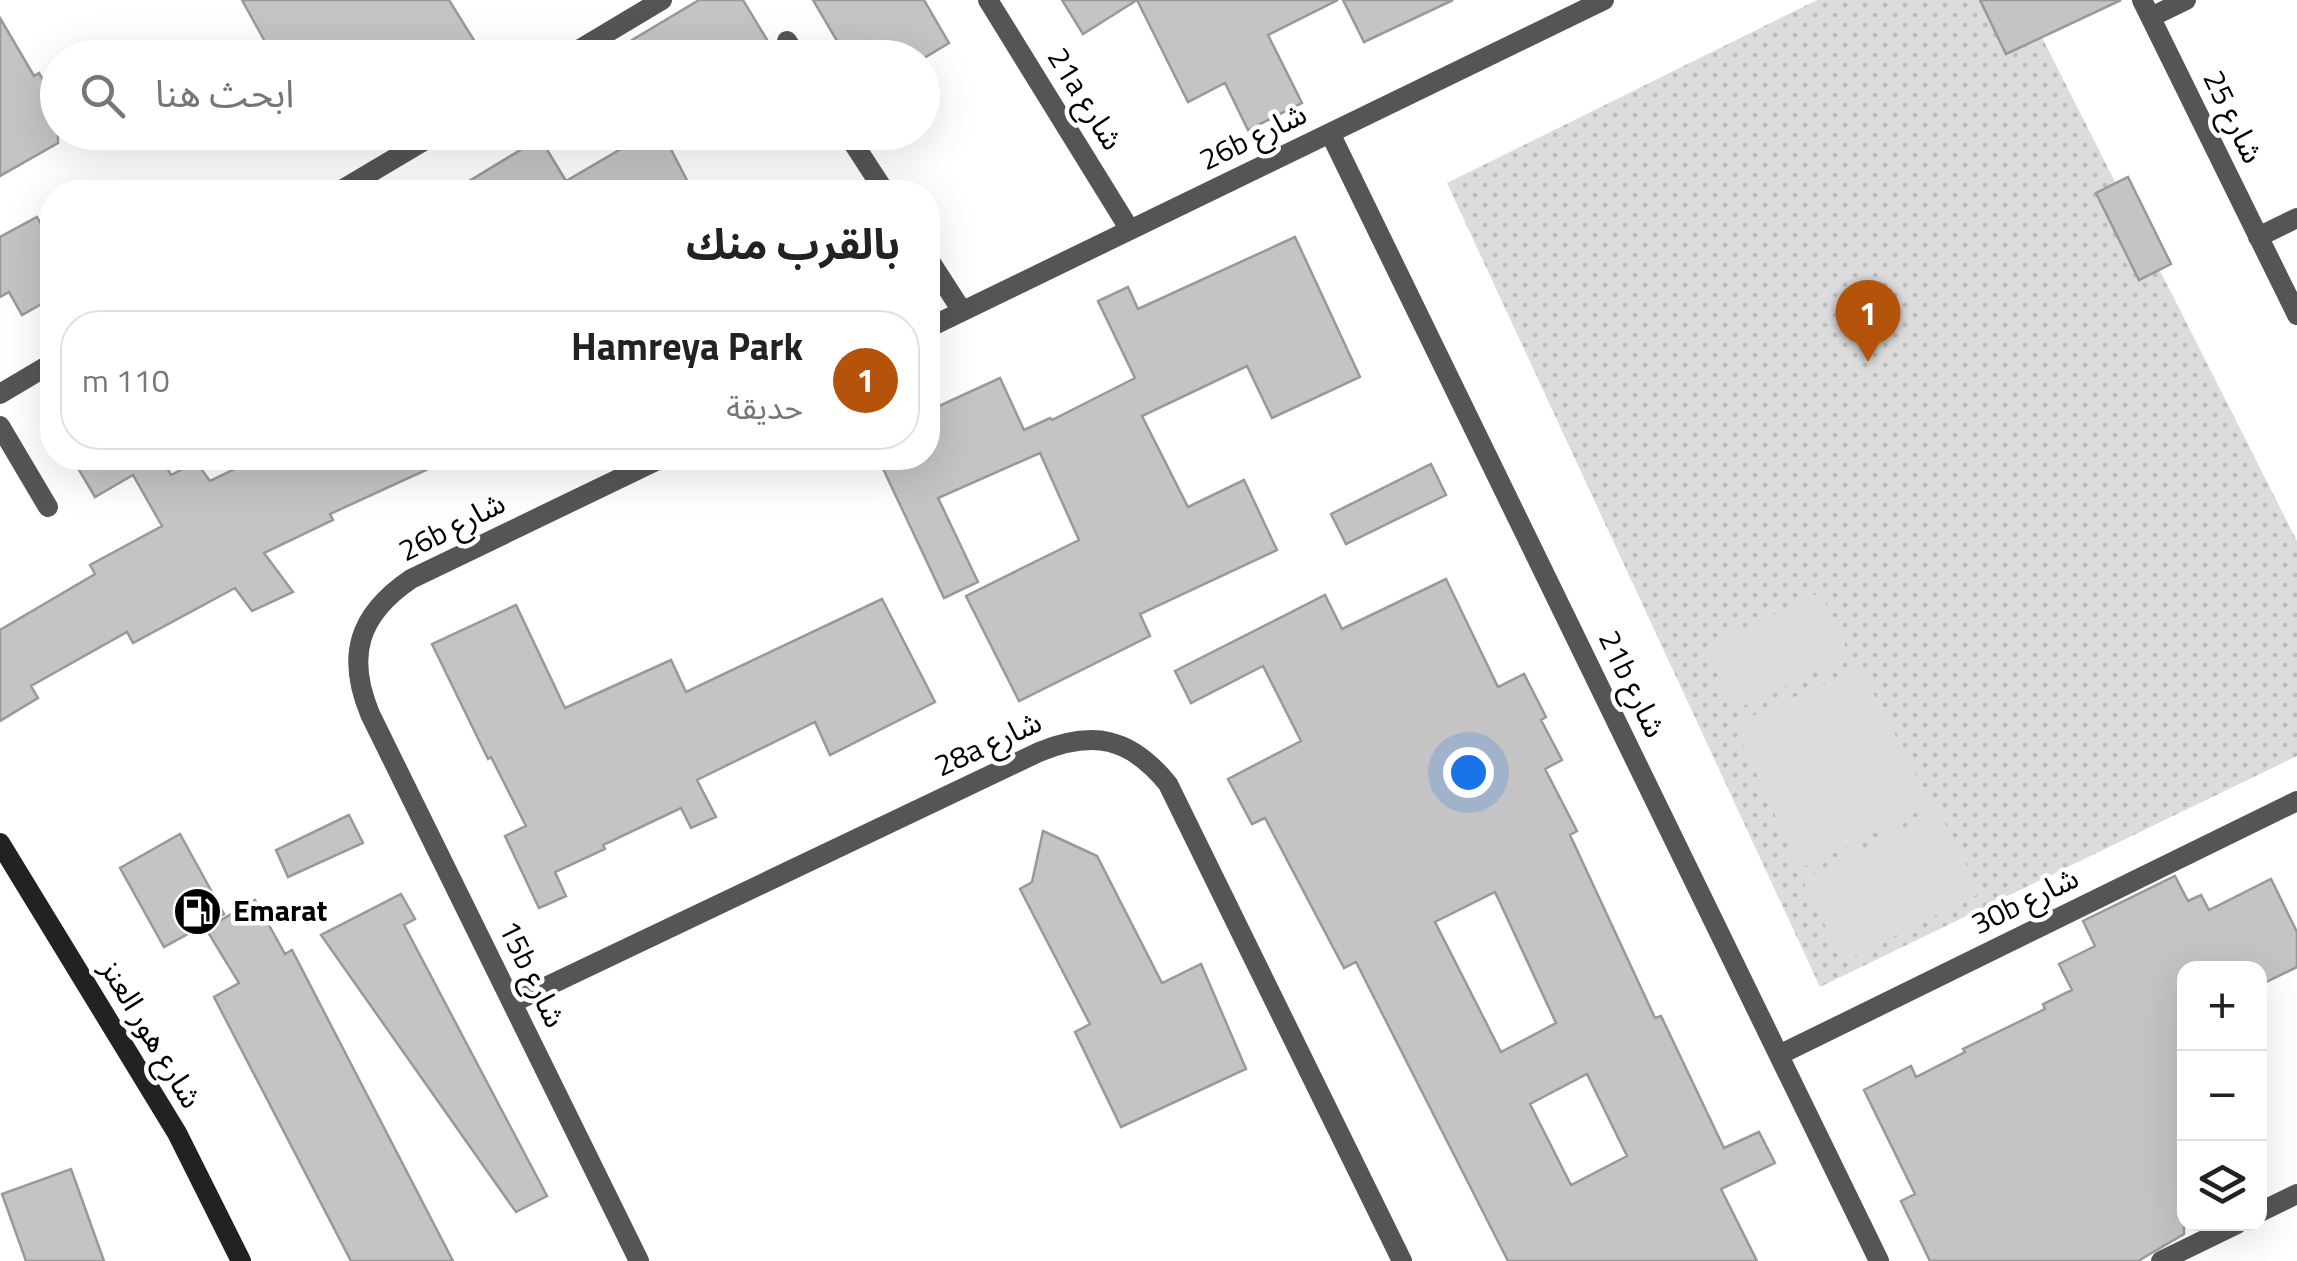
<!DOCTYPE html>
<html lang="ar">
<head>
<meta charset="utf-8">
<style>
  :root { --surface:#fff; --page:#f2f2f2; --text:#222; --muted:#767676; --line:#e0e0e0; --accent:#b45309 }
  body { margin:0; font-family:"Titillium Web","Noto Sans Arabic",sans-serif; background:var(--page); color:var(--text); direction:rtl }
  .controls { position:absolute; right:30px; bottom:30px; display:grid; overflow:hidden; border-radius:20px; box-shadow:0 10px 40px #0002 }
  .controls button { width:90px; height:90px; display:grid; place-items:center; padding:0; border:0; border-bottom:2px solid var(--line); background:var(--surface); color:var(--text); font:50px sans-serif }
  .you { position:absolute; left:1468px; top:772px; width:35px; height:35px; margin:-25px; border:8px solid #fff; border-radius:50%; background:#1a73e8; box-shadow:0 0 0 15px #1a73e833 }
  .badge { display:grid; place-items:center; width:65px; height:65px; border-radius:50%; background:var(--accent); color:#fff; font-size:32px; font-weight:700 }
  .pin { position:absolute; translate:-50% -82px; filter:drop-shadow(0 2px 5px #0008) }
  .pin::after { content:''; position:absolute; top:52px; width:35px; height:30px; background:inherit; clip-path:polygon(0 0,100% 0,50% 100%) }
  .list { margin:0; padding:0; list-style:none }
  h2 { display:flex; justify-content:space-between; align-items:center; height:130px; margin:0; padding:0 40px; font-size:42px }
  h2 small { font-size:32px; font-weight:400; color:var(--muted) }
  .list li { display:grid; grid-template-columns:65px 1fr auto; gap:30px; align-items:center; box-sizing:border-box; height:140px; margin:0 20px 20px; padding:0 20px; border:2px solid var(--line); border-radius:40px }
  .list b { display:block; font-size:38px; white-space:nowrap }
  .list p { margin:0; font-size:32px; white-space:nowrap; color:var(--muted) }
  .list em { font-size:32px; font-style:normal; color:var(--muted) }
  .icon { flex:none; width:55px; height:55px; fill:none; stroke:currentColor; stroke-width:2; stroke-linecap:round; stroke-linejoin:round }
  .map { position:relative; flex:none; width:2297px; height:1261px; overflow:hidden; direction:ltr }
  .search { position:absolute; background:var(--surface); box-shadow:0 10px 40px #0002; left:40px; top:40px; width:900px; height:110px; display:flex; align-items:center; gap:25px; box-sizing:border-box; padding:0 35px; border-radius:55px; color:var(--muted); font-size:38px }
  .panel { position:absolute; background:var(--surface); box-shadow:0 10px 40px #0002; left:40px; top:180px; width:900px; height:290px; border-radius:40px; direction:rtl }
  .map>svg:first-child { display:block }
  .park { fill:url(#park-dots) }
  .garden { fill:#dcdcdc }
  .building { fill:#c4c4c4; stroke:#999; stroke-width:2.5; fill-rule:evenodd }
  .lines { fill:none; stroke-linecap:round; stroke-linejoin:round }
  .street { stroke:#555; stroke-width:20 }
  .secondary { stroke:#222; stroke-width:20 }
  .labels { text-anchor:middle; stroke-width:9; stroke-linejoin:round; paint-order:stroke }
  .street-label { font-size:30px; fill:#000; stroke:#fff }
  .poi-label { font-size:30px; font-weight:bold; fill:#000; stroke:#fff; text-anchor:start }
</style>
</head>
<body>
<div class="map">
<svg width="2297" height="1261" viewBox="0 0 2297 1261">
  <defs>
    <pattern id="park-dots" width="8" height="8" patternUnits="userSpaceOnUse" patternTransform="scale(2.5)"><rect width="8" height="8" fill="#dcdcdc"/><path d="M2 2h.1M6 6h.1" fill="none" stroke="#bbb" stroke-width="1.8" stroke-linecap="round"/></pattern>
  </defs>
  <rect width="100%" height="100%" fill="#fff"/>
  <path class="park" d="M 1817,0 L 2023,0 L 2297,541 L 2297,756 L 1820,987 L 1447,183 Z"/>
  <path class="garden" d="M 1820,592 L 1850,656 L 1735,710 L 1705,647 Z
    M 1860,668 L 1932,805 L 1799,869 L 1734,724 Z
    M 1939,811 L 1980,893 L 1844,962 L 1802,880 Z"/>
  <path class="building" d="M 242,0 L 449,0 L 485,58 L 274,58 Z
    M 699,0 L 743,0 L 778,58 L 602,58 Z
    M 813,0 L 924,0 L 949,43 L 924,58 L 847,58 Z
    M 1062,0 L 1338,0 L 1268,35 L 1302,103 L 1248,130 L 1225,83 L 1188,102 L 1137,0 L 1083,34 Z
    M 1343,0 L 1453,0 L 1364,42 Z
    M 1980,0 L 2121,0 L 2006,54 Z
    M 0,18 L 34,76 L 39,73 L 58,105 L 58,143 L 0,176 Z
    M 650,132 L 662,132 L 693,192 L 451,192 L 540,138 L 566,181 Z
    M 2128,177 L 2171,264 L 2139,280 L 2096,193 Z
    M 37,217 L 52,244 L 52,298 L 22,315 L 9,292 L 0,297 L 0,237 Z
    M 1295,237 L 1360,377 L 1272,418 L 1247,366 L 1142,416 L 1188,507 L 1244,480 L 1277,550 L 1140,614 L 1150,636 L 1019,701 L 966,596 L 1079,540 L 1040,453 L 938,498 L 978,582 L 944,598 L 878,458 L 928,458 L 928,411 L 1000,378 L 1024,430 L 1050,418 L 1052,420 L 1135,378 L 1098,301 L 1128,287 L 1138,309 Z
    M 72,458 L 162,458 L 171,475 L 196,462 L 210,481 L 258,458 L 452,458 L 330,514 L 333,520 L 264,553 L 293,592 L 252,611 L 235,588 L 133,643 L 127,632 L 31,686 L 38,698 L 0,721 L 0,630 L 95,574 L 90,565 L 162,526 L 133,475 L 95,497 Z
    M 1431,464 L 1446,495 L 1346,544 L 1331,514 Z
    M 1446,579 L 1498,687 L 1524,674 L 1546,717 L 1541,720 L 1562,760 L 1545,769 L 1577,831 L 1570,835 L 1655,1018 L 1661,1016 L 1724,1148 L 1759,1132 L 1775,1163 L 1721,1189 L 1757,1261 L 1508,1261 L 1356,962 L 1344,968 L 1265,818 L 1252,824 L 1228,779 L 1301,741 L 1263,666 L 1191,703 L 1175,671 L 1325,595 L 1342,629 ZM 1495,892 L 1556,1023 L 1501,1052 L 1435,922 ZM 1587,1074 L 1627,1156 L 1571,1185 L 1530,1104 Z
    M 882,599 L 935,702 L 830,755 L 815,722 L 697,780 L 716,817 L 691,828 L 681,808 L 603,845 L 605,849 L 555,872 L 566,896 L 539,908 L 505,836 L 526,826 L 491,757 L 488,759 L 432,644 L 516,605 L 565,708 L 671,660 L 686,692 Z
    M 349,815 L 363,843 L 288,877 L 276,850 Z
    M 1043,831 L 1097,856 L 1162,983 L 1201,964 L 1246,1069 L 1121,1127 L 1075,1032 L 1090,1024 L 1020,889 L 1032,882 Z
    M 180,834 L 224,914 L 164,947 L 120,868 Z
    M 2175,876 L 2188,901 L 2201,895 L 2209,910 L 2271,879 L 2297,932 L 2297,967 L 2260,985 L 2260,968 L 2184,968 L 2184,1234 L 2138,1261 L 1930,1261 L 1901,1201 L 1915,1194 L 1864,1090 L 1911,1066 L 1916,1077 L 1965,1052 L 1963,1049 L 2045,1009 L 2043,1004 L 2072,990 L 2059,964 L 2095,946 L 2083,921 Z
    M 401,894 L 415,919 L 404,925 L 547,1196 L 516,1212 L 321,935 Z
    M 255,900 L 285,954 L 292,950 L 453,1261 L 351,1261 L 214,997 L 239,983 L 206,929 Z
    M 71,1169 L 104,1261 L 26,1261 L 2,1194 Z"/>
  <g class="lines">
    <path class="street" d="M 988,0 L 1130,230
      M 2142,0 L 2297,315
      M 2151,17 L 2186,0
      M 787,41 L 798,58
      M 565,58 L 662,0
      M 846,132 L 885,192
      M 1330,133 L 1879,1261
      M 338,192 L 439,132
      M 2258,237 L 2297,218
      M 928,258 L 962,311
      M 928,328 L 1604,0
      M 0,394 L 52,363
      M 0,426 L 48,507
      M 512,1003 L 1039,752 C 1093,730 1130,737 1168,784 L 1402,1261
      M 1779,1055 L 2297,801
      M 2260,1212 L 2297,1194
      M 639,1261 L 370,714 C 346,656 358,615 411,579 L 662,458
      M 2161,1261 L 2237,1224"/>
    <path class="secondary" d="M 0,843 L 177,1133 L 241,1261"/>
  </g>
  <defs>
    <symbol id="fuel-disc" viewBox="-11 -11 22 22"><circle r="9.5" fill="#000" stroke="#fff"/><path d="M-5.5-6h7V0h2V4h1.3V-2.5L3-4.5l.8-.8L6-3V5H2.5V1h-1V6h-7ZM-4.2-4.7v3.2H.2V-4.7Z" fill="#fff"/></symbol>
  </defs>
  <g fill-rule="evenodd">
    <use href="#fuel-disc" x="170" y="884" width="55" height="55"/>
  </g>
  <g class="labels">
    <g class="street-label">
      <text transform="translate(1085 99) rotate(58)" y="10">21a شارع</text>
      <text transform="translate(2233 117) rotate(64)" y="10">شارع 25</text>
      <text transform="translate(1253 137) rotate(-26)" y="10">26b شارع</text>
      <text transform="translate(452 527) rotate(-27)" y="10">26b شارع</text>
      <text transform="translate(1632 684) rotate(64)" y="10">21b شارع</text>
      <text transform="translate(988 744) rotate(-25)" y="10">28a شارع</text>
      <text transform="translate(2025 901) rotate(-26)" y="10">30b شارع</text>
      <text transform="translate(532 974) rotate(64)" y="10">15b شارع</text>
      <text transform="translate(151 1034) rotate(59)" y="10">شارع هور العنز</text>
    </g>
    <g class="poi-label">
      <text x="233" y="921">Emarat</text>
    </g>
  </g>
</svg>
<div class="controls">
<button>+</button>
<button>−</button>
<button><svg class="icon" aria-label="layers" viewBox="0 0 24 24"><path d="M12 4l9 5-9 5-9-5zM3 14l9 5 9-5"/></svg></button>
</div>
<div class="you"></div>
<div class="pin badge" style="left:1868px;top:362px">1</div>
<div class="search"><svg class="icon" aria-label="search" viewBox="0 0 24 24"><circle cx="10" cy="10" r="6"/><path d="M15 15l6 6"/></svg>ابحث هنا</div>
<section class="panel">
<h2>بالقرب منك<small></small></h2>
<ul class="list">
<li><span class="badge">1</span><div><b>Hamreya Park</b><p>حديقة</p></div><em>110 m</em></li>
</ul>
</section>
</div>
</body>
</html>
